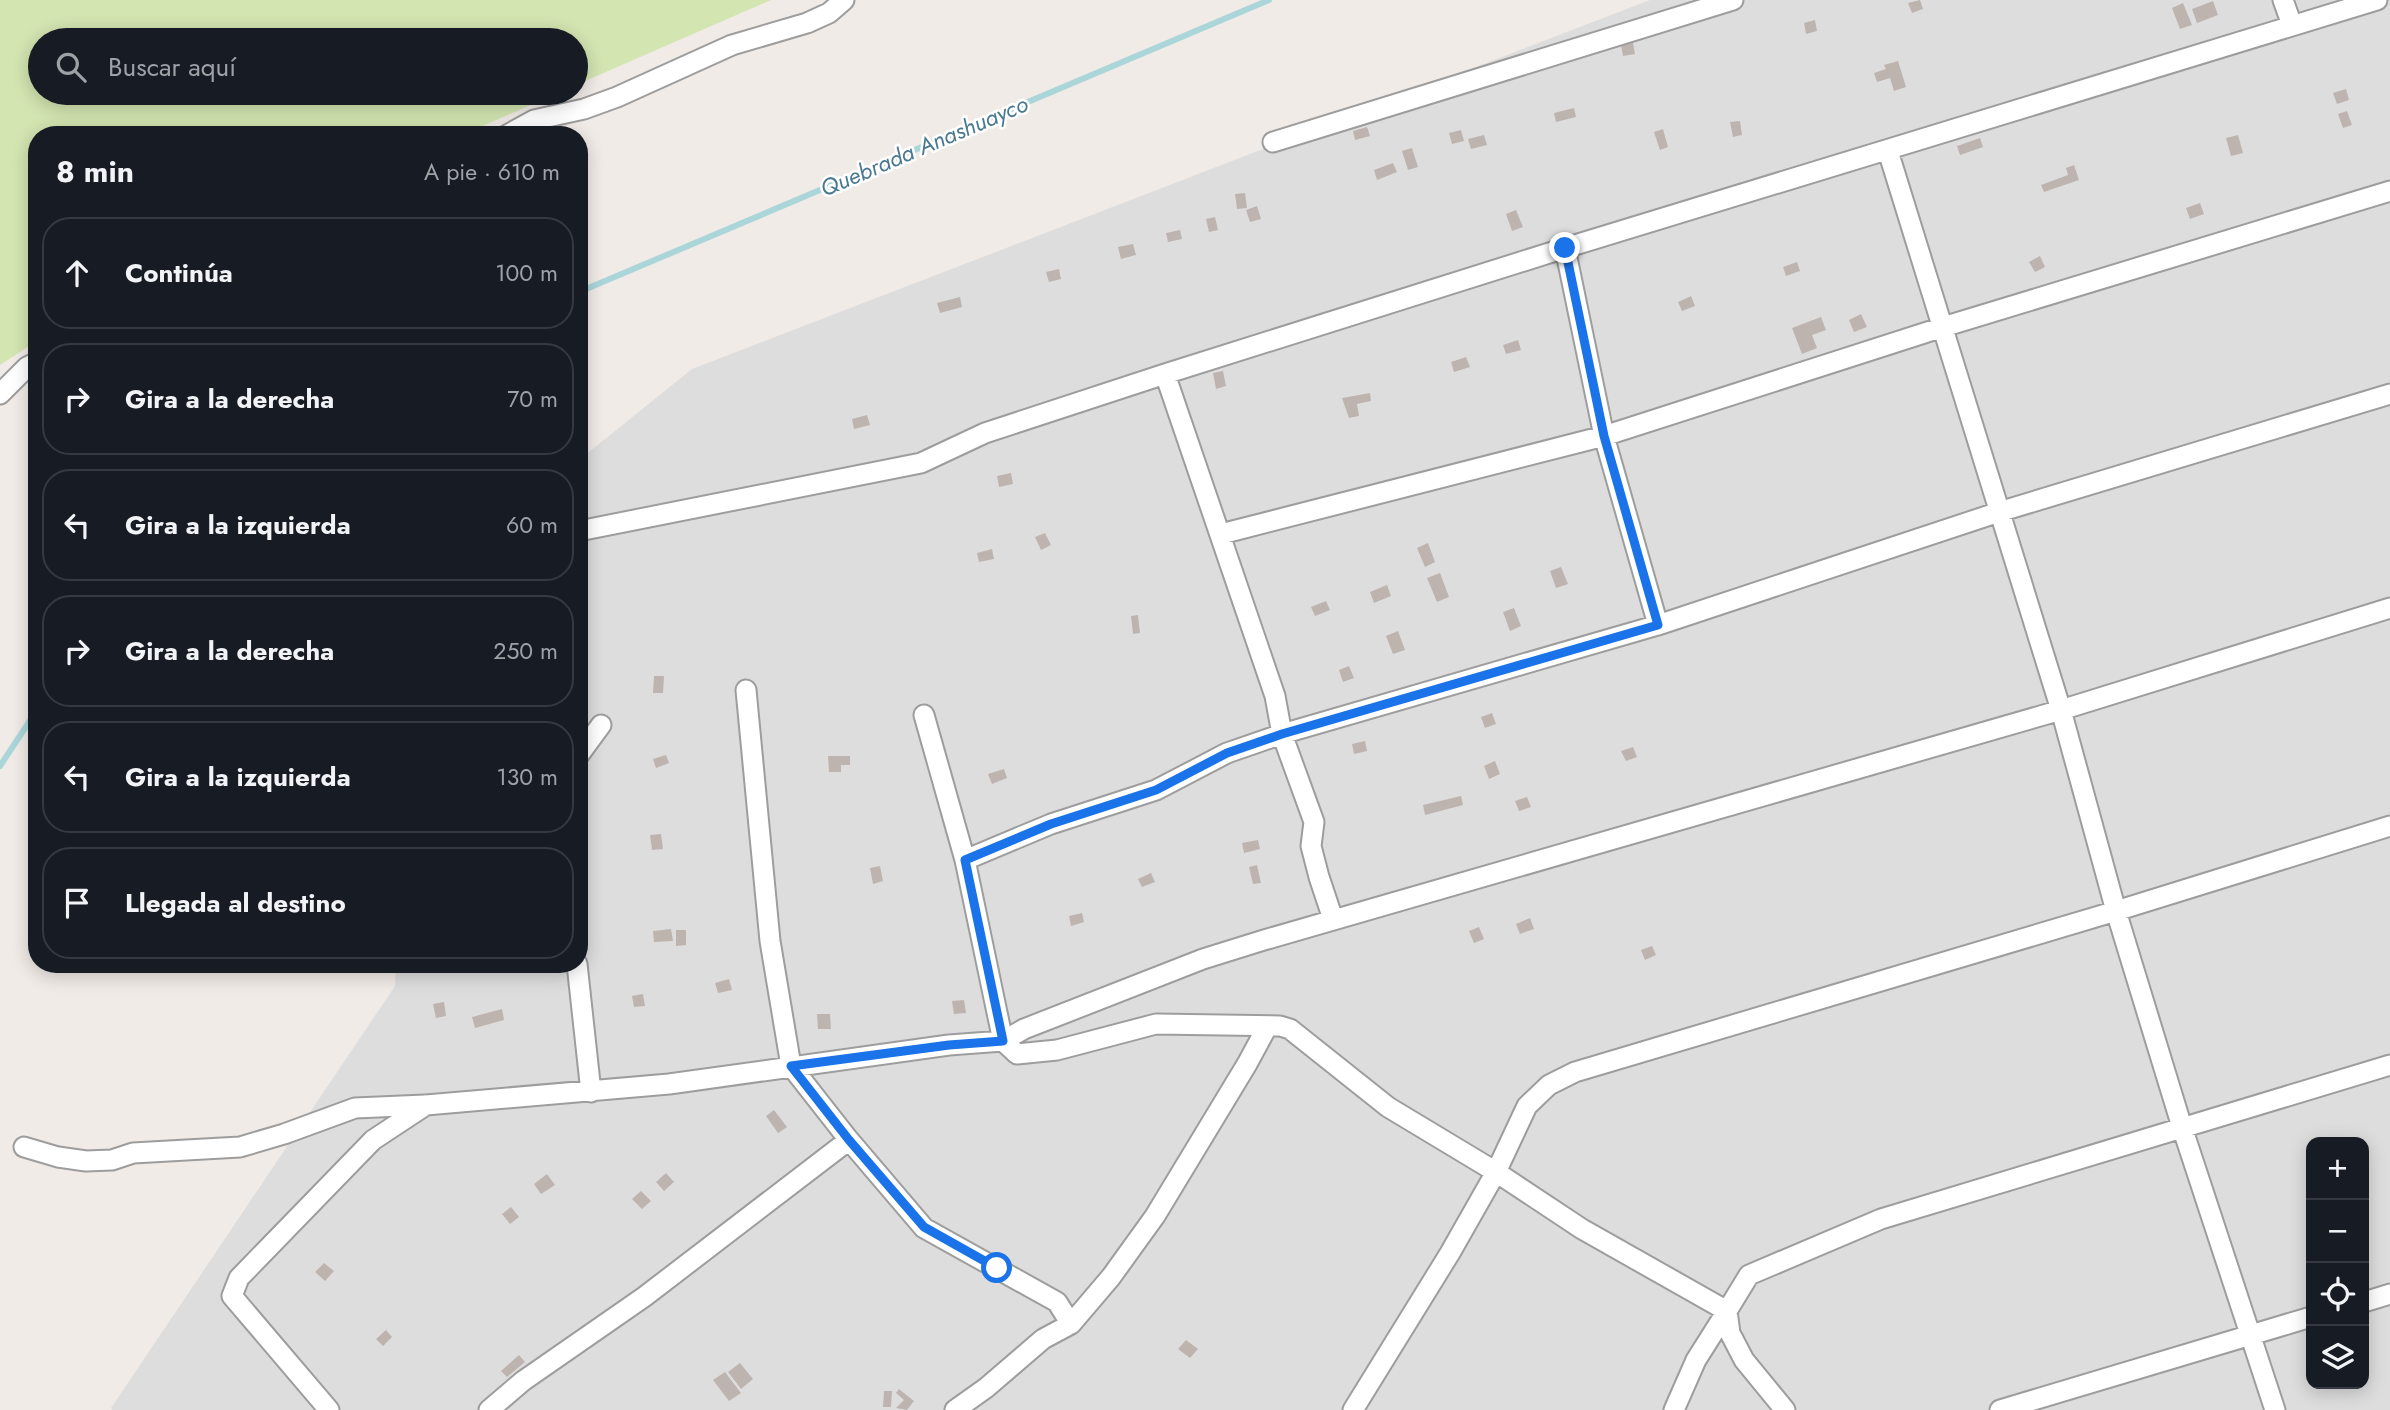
<!DOCTYPE html>
<html lang="es">
<head>
<meta charset="utf-8">
<style>
  :root { --surface:#171b24; --page:#242831; --text:#f1f3f6; --muted:#9ea1a6; --line:#363941 }
  body { margin:0; font-family:Jost,sans-serif; background:var(--page); color:var(--text) }
  .controls { position:absolute; right:21px; bottom:21px; display:grid; overflow:hidden; border-radius:14px; box-shadow:0 4px 18px #0003 }
  .controls button { width:63px; height:63px; display:grid; place-items:center; padding:0; border:0; border-bottom:2px solid var(--line); background:var(--surface); color:var(--text); font:35px sans-serif }
  .stop { position:absolute; width:21px; height:21px; margin:-16px; border:5px solid #1a73e8; border-radius:50%; background:#fff }
  .stop.end { background:#1a73e8; border-color:#fff; box-shadow:0 2px 7px #0008 }
  .list { margin:0; padding:0; list-style:none }
  h2 { display:flex; justify-content:space-between; align-items:center; height:91px; margin:0; padding:0 28px; font-size:30px }
  h2 small { font-size:23px; font-weight:400; color:var(--muted) }
  .list li { display:grid; grid-template-columns:46px 1fr auto; gap:21px; align-items:center; box-sizing:border-box; height:112px; margin:0 14px 14px; padding:0 14px; border:2px solid var(--line); border-radius:28px }
  .list b { display:block; font-size:26px; white-space:nowrap }
  .list em { font-size:23px; font-style:normal; color:var(--muted) }
  .icon { flex:none; width:38px; height:38px; fill:none; stroke:currentColor; stroke-width:2; stroke-linecap:round; stroke-linejoin:round }
  .map { position:relative; flex:none; width:2390px; height:1410px; overflow:hidden }
  .search { position:absolute; background:var(--surface); box-shadow:0 4px 18px #0003; left:28px; top:28px; width:560px; height:77px; display:flex; align-items:center; gap:18px; box-sizing:border-box; padding:0 24px; border-radius:38px; color:var(--muted); font-size:26px }
  .panel { position:absolute; background:var(--surface); box-shadow:0 4px 18px #0003; left:28px; top:126px; width:560px; height:847px; border-radius:28px }
  .map>svg:first-child { display:block }
  .residential { fill:#dedddd; fill-rule:evenodd }
  .grass { fill:#d3e5b1 }
  .lines { fill:none; stroke-linecap:round; stroke-linejoin:round }
  .stream { stroke:#abd6d9; stroke-width:6 }
  .building { fill:#bdb4b0 }
  .minor-casing { stroke:#9d9d9d; stroke-width:23 }
  .minor { stroke:#fff; stroke-width:19 }
  .route { stroke:#1a73e8; stroke-width:9 }
  .labels { text-anchor:middle; stroke-width:5; stroke-linejoin:round; paint-order:stroke }
  .water-label { font-size:23px; font-style:italic; fill:#497891; stroke:#fff }
</style>
</head>
<body>
<div class="map">
<svg width="2390" height="1410" viewBox="0 0 2390 1410">
  <rect width="100%" height="100%" fill="#f0ebe7"/>
  <path class="residential" d="M 1650,0 L 2390,0 L 2390,1410 L 112,1410 L 111,1408 L 395,986 L 396,964 L 579,964 L 579,460 L 692,369 ZM 2311,1142 L 2364,1142 L 2364,1384 L 2311,1384 Z"/>
  <path class="grass" d="M 0,0 L 771,0 L 576,85 L 576,40 L 40,40 L 40,93 L 558,93 L 462,135 L 37,135 L 37,341 L 0,365 Z"/>
  <g class="lines">
    <path class="stream" d="M 579,292 L 1269,0
      M 0,766 L 37,710"/>
  </g>
  <path class="building" d="M 1920,0 L 1923,9 L 1912,13 L 1908,3 Z
    M 2213,1 L 2218,15 L 2197,23 L 2192,9 Z
    M 2183,3 L 2192,25 L 2180,29 L 2172,8 Z
    M 1815,20 L 1817,31 L 1806,34 L 1804,23 Z
    M 1633,43 L 1635,54 L 1623,56 L 1621,45 Z
    M 1898,61 L 1906,87 L 1894,91 L 1890,78 L 1877,82 L 1874,73 L 1886,69 L 1884,65 Z
    M 2346,89 L 2349,100 L 2337,104 L 2333,93 Z
    M 1574,108 L 1576,117 L 1556,122 L 1554,113 Z
    M 2347,111 L 2352,125 L 2343,128 L 2338,114 Z
    M 1740,121 L 1742,135 L 1733,137 L 1730,122 Z
    M 1367,127 L 1370,136 L 1355,140 L 1353,131 Z
    M 1663,129 L 1668,147 L 1660,150 L 1654,132 Z
    M 1461,130 L 1464,141 L 1452,144 L 1449,133 Z
    M 1484,135 L 1487,145 L 1471,149 L 1468,139 Z
    M 2238,135 L 2243,153 L 2231,156 L 2226,138 Z
    M 1980,138 L 1983,147 L 1960,155 L 1957,146 Z
    M 1412,148 L 1418,167 L 1408,170 L 1402,151 Z
    M 1393,163 L 1397,172 L 1377,180 L 1374,170 Z
    M 2074,165 L 2079,180 L 2044,192 L 2041,185 L 2068,175 L 2066,168 Z
    M 1245,193 L 1247,208 L 1237,209 L 1235,194 Z
    M 2200,203 L 2204,214 L 2190,219 L 2186,208 Z
    M 1257,206 L 1261,219 L 1250,222 L 1246,210 Z
    M 1516,210 L 1523,227 L 1512,231 L 1506,214 Z
    M 1215,217 L 1218,230 L 1209,232 L 1206,219 Z
    M 1180,230 L 1182,239 L 1168,242 L 1166,233 Z
    M 1133,244 L 1136,255 L 1121,259 L 1118,247 Z
    M 2040,256 L 2045,267 L 2035,272 L 2029,262 Z
    M 1797,262 L 1800,271 L 1786,276 L 1783,267 Z
    M 1059,269 L 1061,279 L 1049,282 L 1046,272 Z
    M 1691,296 L 1695,306 L 1682,311 L 1678,302 Z
    M 960,297 L 962,307 L 940,313 L 937,303 Z
    M 1861,314 L 1867,327 L 1854,332 L 1849,320 Z
    M 1821,317 L 1826,330 L 1812,335 L 1817,348 L 1802,354 L 1792,328 Z
    M 1518,340 L 1521,350 L 1506,354 L 1503,345 Z
    M 1466,357 L 1470,367 L 1454,372 L 1451,362 Z
    M 1223,371 L 1226,386 L 1216,389 L 1213,373 Z
    M 1370,393 L 1371,401 L 1357,404 L 1359,416 L 1349,418 L 1342,398 Z
    M 867,415 L 870,425 L 854,429 L 852,419 Z
    M 1011,473 L 1013,484 L 999,487 L 997,476 Z
    M 1045,533 L 1051,545 L 1041,550 L 1035,537 Z
    M 1428,543 L 1435,562 L 1425,567 L 1417,548 Z
    M 992,549 L 994,559 L 979,562 L 977,553 Z
    M 1561,567 L 1568,584 L 1556,588 L 1550,571 Z
    M 1440,573 L 1449,597 L 1437,602 L 1427,578 Z
    M 1387,585 L 1391,596 L 1374,603 L 1370,592 Z
    M 1326,601 L 1330,610 L 1315,616 L 1311,607 Z
    M 1514,608 L 1521,626 L 1510,631 L 1503,612 Z
    M 1138,615 L 1140,633 L 1133,634 L 1131,616 Z
    M 1398,631 L 1405,650 L 1393,654 L 1386,636 Z
    M 1349,666 L 1354,678 L 1343,682 L 1339,670 Z
    M 654,676 L 664,676 L 663,693 L 653,693 Z
    M 1492,713 L 1496,724 L 1485,728 L 1481,717 Z
    M 1365,741 L 1367,751 L 1354,754 L 1352,744 Z
    M 1633,747 L 1637,757 L 1626,761 L 1621,751 Z
    M 666,755 L 669,763 L 656,768 L 653,759 Z
    M 828,756 L 850,756 L 850,765 L 841,765 L 841,772 L 829,772 Z
    M 1495,761 L 1500,774 L 1489,779 L 1484,766 Z
    M 1004,769 L 1007,778 L 992,784 L 988,774 Z
    M 1461,796 L 1463,805 L 1425,815 L 1423,805 Z
    M 1527,797 L 1531,807 L 1519,811 L 1515,801 Z
    M 661,834 L 663,849 L 652,850 L 650,835 Z
    M 1258,840 L 1260,849 L 1244,853 L 1242,843 Z
    M 1257,865 L 1261,883 L 1253,884 L 1249,867 Z
    M 880,866 L 883,881 L 873,884 L 870,868 Z
    M 1151,873 L 1155,882 L 1142,887 L 1138,879 Z
    M 1082,913 L 1084,922 L 1071,926 L 1069,916 Z
    M 1530,918 L 1534,929 L 1520,934 L 1516,924 Z
    M 1479,927 L 1484,939 L 1474,943 L 1469,931 Z
    M 671,929 L 673,941 L 654,942 L 653,931 Z
    M 676,930 L 686,930 L 686,945 L 676,946 Z
    M 1652,946 L 1656,955 L 1645,960 L 1641,950 Z
    M 729,979 L 732,990 L 718,993 L 715,983 Z
    M 643,994 L 645,1006 L 634,1007 L 632,996 Z
    M 964,1000 L 966,1013 L 954,1014 L 952,1001 Z
    M 444,1002 L 446,1016 L 436,1018 L 433,1004 Z
    M 502,1009 L 504,1020 L 475,1028 L 472,1017 Z
    M 817,1014 L 830,1014 L 831,1029 L 818,1029 Z
    M 774,1110 L 787,1127 L 778,1133 L 766,1116 Z
    M 666,1173 L 674,1182 L 664,1191 L 656,1182 Z
    M 547,1174 L 555,1185 L 541,1194 L 534,1184 Z
    M 641,1191 L 651,1201 L 642,1209 L 632,1199 Z
    M 511,1207 L 519,1217 L 510,1224 L 502,1214 Z
    M 324,1263 L 334,1271 L 325,1281 L 315,1272 Z
    M 386,1330 L 392,1337 L 383,1346 L 376,1339 Z
    M 1186,1340 L 1198,1349 L 1190,1358 L 1178,1349 Z
    M 519,1355 L 525,1362 L 507,1377 L 501,1371 Z
    M 740,1363 L 753,1379 L 741,1389 L 728,1372 Z
    M 725,1372 L 741,1393 L 729,1401 L 713,1380 Z
    M 899,1389 L 914,1401 L 907,1410 L 896,1408 L 904,1400 L 896,1393 Z
    M 884,1391 L 892,1391 L 891,1407 L 883,1407 Z"/>
  <g class="lines">
    <defs>
      <path id="minor" d="M 2283,0 L 2292,25
        M 507,135 L 534,120 L 584,109 L 617,97 L 732,45 L 807,23 L 829,13 L 844,0
        M 1273,142 L 1733,0
        M 1888,151 L 2061,710 L 2116,911 L 2182,1127 L 2275,1410
        M 1565,248 L 1604,436 L 1658,625
        M 1165,374 L 1275,696 L 1282,734 L 1314,822 L 1311,846 L 1319,877 L 1333,919
        M 0,394 L 27,367 L 37,362
        M 579,531 L 921,463 L 985,433 L 1165,374 L 1565,248 L 2377,0
        M 1221,534 L 1604,436 L 1943,327 L 2390,191
        M 746,690 L 770,941 L 791,1066 L 849,1140 L 924,1228 L 1057,1302 L 1071,1324
        M 924,715 L 965,860 L 1003,1041 L 1017,1054 L 1057,1050 L 1156,1024 L 1280,1026 L 1290,1029 L 1388,1107 L 1496,1172 L 1582,1229 L 1727,1311 L 1749,1275 L 1881,1219 L 2390,1065
        M 579,755 L 601,725
        M 965,860 L 1051,824 L 1156,790 L 1227,753 L 1282,734 L 1658,625 L 1999,512 L 2390,394
        M 577,964 L 591,1092
        M 24,1147 L 58,1157 L 86,1161 L 112,1160 L 133,1153 L 240,1147 L 284,1134 L 355,1108 L 425,1105
        M 2364,1302 L 2390,1294
        M 1727,1311 L 1730,1333 L 1744,1360 L 1785,1410
        M 329,1410 L 232,1296 L 239,1278 L 373,1140 L 426,1105 L 669,1084 L 949,1045 L 1003,1041 L 1024,1029 L 1203,959 L 1264,940 L 2061,710 L 2390,608
        M 489,1410 L 523,1381 L 644,1297 L 849,1140
        M 955,1410 L 986,1388 L 1043,1339 L 1071,1324 L 1111,1277 L 1155,1216 L 1247,1064 L 1267,1027
        M 1353,1410 L 1450,1253 L 1496,1172 L 1527,1106 L 1549,1085 L 1575,1072 L 2116,911 L 2390,826
        M 1674,1410 L 1696,1360 L 1727,1311
        M 2000,1410 L 2311,1317"/>
    </defs>
    <use href="#minor" class="minor-casing"/>
    <use href="#minor" class="minor"/>
  </g>
  <g class="lines">
    <path class="route" d="M 997,1268 L 924,1227 L 849,1140 L 791,1066 L 949,1045 L 1003,1041 L 965,860 L 1051,824 L 1156,790 L 1227,753 L 1282,734 L 1658,625 L 1604,436 L 1565,248"/>
  </g>
  <g class="labels">
    <g class="water-label">
      <text transform="translate(924 146) rotate(-23)" y="8">Quebrada Anashuayco</text>
    </g>
  </g>
</svg>
<div class="controls">
<button>+</button>
<button>−</button>
<button><svg class="icon" aria-label="locate" viewBox="0 0 24 24"><circle cx="12" cy="12" r="6"/><path d="M12 2v4M12 18v4M2 12h4M18 12h4"/></svg></button>
<button><svg class="icon" aria-label="layers" viewBox="0 0 24 24"><path d="M12 4l9 5-9 5-9-5zM3 14l9 5 9-5"/></svg></button>
</div>
<div class="stop" style="left:997px;top:1268px"></div>
<div class="stop end" style="left:1565px;top:248px"></div>
<div class="search"><svg class="icon" aria-label="search" viewBox="0 0 24 24"><circle cx="10" cy="10" r="6"/><path d="M15 15l6 6"/></svg>Buscar aquí</div>
<section class="panel">
<h2>8 min<small>A pie · 610 m</small></h2>
<ul class="list">
<li><svg class="icon" aria-label="ahead" viewBox="0 0 24 24"><path d="M12 20V5M6 11l6-6 6 6"/></svg><div><b>Continúa</b></div><em>100 m</em></li>
<li><svg class="icon" aria-label="right" viewBox="0 0 24 24"><path d="M7 20v-9h11M14 6l5 5-5 5"/></svg><div><b>Gira a la derecha</b></div><em>70 m</em></li>
<li><svg class="icon" aria-label="left" viewBox="0 0 24 24"><path d="M17 20v-9H6M10 6l-5 5 5 5"/></svg><div><b>Gira a la izquierda</b></div><em>60 m</em></li>
<li><svg class="icon" aria-label="right" viewBox="0 0 24 24"><path d="M7 20v-9h11M14 6l5 5-5 5"/></svg><div><b>Gira a la derecha</b></div><em>250 m</em></li>
<li><svg class="icon" aria-label="left" viewBox="0 0 24 24"><path d="M17 20v-9H6M10 6l-5 5 5 5"/></svg><div><b>Gira a la izquierda</b></div><em>130 m</em></li>
<li><svg class="icon" aria-label="arrive" viewBox="0 0 24 24"><path d="M6 21V4h12l-3 4 3 4H6"/></svg><div><b>Llegada al destino</b></div></li>
</ul>
</section>
</div>
</body>
</html>
